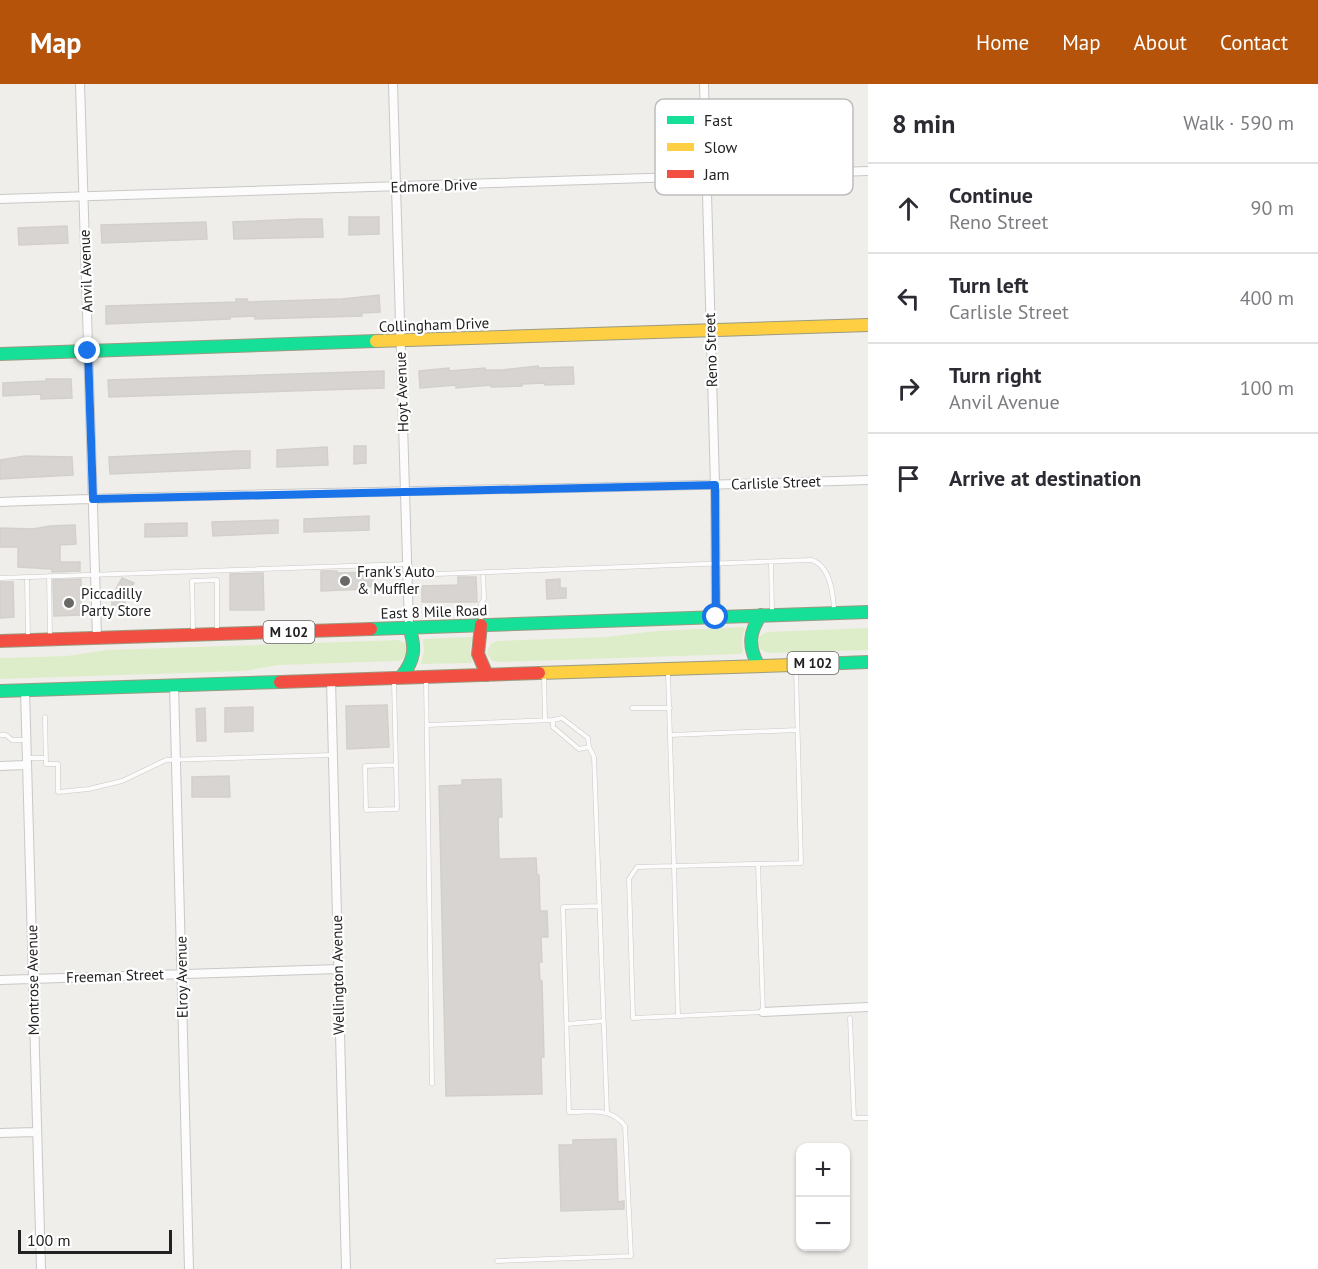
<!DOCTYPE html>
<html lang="en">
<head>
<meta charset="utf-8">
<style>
  :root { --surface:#fff; --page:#f7f7f7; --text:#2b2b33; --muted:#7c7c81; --line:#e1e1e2; --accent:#b45309 }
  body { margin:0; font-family:"PT Sans",sans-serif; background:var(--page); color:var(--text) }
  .controls { position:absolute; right:18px; bottom:18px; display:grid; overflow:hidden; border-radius:12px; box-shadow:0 2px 4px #0004 }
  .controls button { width:54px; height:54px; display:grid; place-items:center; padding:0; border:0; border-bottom:2px solid var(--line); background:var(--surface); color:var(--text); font:30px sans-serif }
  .scale { position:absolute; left:18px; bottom:15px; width:154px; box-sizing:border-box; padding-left:6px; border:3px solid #222; border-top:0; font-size:16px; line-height:21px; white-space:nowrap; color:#222; -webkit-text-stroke:4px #fff; paint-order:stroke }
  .stop { position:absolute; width:18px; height:18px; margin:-14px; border:4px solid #1a73e8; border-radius:50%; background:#fff }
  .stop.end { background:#1a73e8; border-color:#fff; box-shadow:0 2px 6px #0008 }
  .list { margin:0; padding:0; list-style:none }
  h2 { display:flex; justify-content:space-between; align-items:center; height:78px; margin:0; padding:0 24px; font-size:26px }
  h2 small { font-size:20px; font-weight:400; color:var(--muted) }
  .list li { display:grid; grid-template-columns:39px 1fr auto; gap:18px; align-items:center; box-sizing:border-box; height:90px; padding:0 24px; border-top:2px solid var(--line) }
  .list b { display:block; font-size:22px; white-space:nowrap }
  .list p { margin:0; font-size:20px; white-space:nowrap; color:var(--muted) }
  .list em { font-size:20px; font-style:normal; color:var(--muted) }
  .icon { flex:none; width:33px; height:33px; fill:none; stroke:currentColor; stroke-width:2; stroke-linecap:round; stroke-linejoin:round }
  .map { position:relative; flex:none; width:868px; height:1185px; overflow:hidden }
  header { display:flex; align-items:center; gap:36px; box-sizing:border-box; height:84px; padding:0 30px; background:var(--accent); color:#fff }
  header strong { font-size:28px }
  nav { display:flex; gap:33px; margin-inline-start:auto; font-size:21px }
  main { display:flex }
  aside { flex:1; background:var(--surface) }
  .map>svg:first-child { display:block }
  .grass { fill:#deedc9 }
  .building { fill:#d7d4d1; stroke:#d3d0cc; stroke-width:1.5 }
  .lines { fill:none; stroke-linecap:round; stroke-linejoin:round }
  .lane-casing { stroke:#c9c8c6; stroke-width:5 }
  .street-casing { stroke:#c9c8c6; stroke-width:10 }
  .fast-casing { stroke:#9a9b80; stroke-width:14 }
  .slow-casing { stroke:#9a9b80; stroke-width:14 }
  .jam-casing { stroke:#9a9b80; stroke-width:14 }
  .lane { stroke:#fdfcfc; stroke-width:4 }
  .street { stroke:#fdfcfc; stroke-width:8 }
  .fast { stroke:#16e098; stroke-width:12 }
  .slow { stroke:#ffcf43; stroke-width:12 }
  .jam { stroke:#f24e42; stroke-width:12 }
  .route { stroke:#1a73e8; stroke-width:8 }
  .poi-dot { fill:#6a6968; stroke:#fff; stroke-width:2 }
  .labels { text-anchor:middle; stroke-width:4.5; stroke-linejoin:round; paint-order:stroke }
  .shield { fill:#fff; stroke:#646464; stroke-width:1.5 }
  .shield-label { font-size:14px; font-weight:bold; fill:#222 }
  .street-label { font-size:15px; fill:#222; stroke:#fff }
  .poi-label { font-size:15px; fill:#222; stroke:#fff; text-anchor:start }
  .key { fill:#fff; stroke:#bdbdbd; stroke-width:1.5 }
  .key-label { font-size:16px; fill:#222 }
</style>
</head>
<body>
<header>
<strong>Map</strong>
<nav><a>Home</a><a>Map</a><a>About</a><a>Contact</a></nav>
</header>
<main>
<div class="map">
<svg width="868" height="1185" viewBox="0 0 868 1185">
  <rect width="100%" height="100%" fill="#f0eeea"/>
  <path class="grass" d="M 743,543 L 745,545 L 742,554 L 743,568 L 741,570 L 500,578 L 492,577 L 487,570 L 490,560 L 497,557 L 606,553 L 657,547 Z
    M 868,544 L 868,566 L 769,569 L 761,566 L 758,560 L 760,552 L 767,548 Z
    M 473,553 L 470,563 L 472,579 L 421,580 L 424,567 L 423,555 Z
    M 399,556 L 406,560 L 408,565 L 404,574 L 398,577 L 279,581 L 244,587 L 0,595 L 0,574 L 67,572 L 107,566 Z"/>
  <path class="building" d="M 349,133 L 379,133 L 379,150 L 349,151 Z
    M 302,135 L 322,135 L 323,153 L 234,155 L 233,138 Z
    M 206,138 L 207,155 L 102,159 L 101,141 Z
    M 67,142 L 68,159 L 19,161 L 18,144 Z
    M 379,211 L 380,228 L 362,229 L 362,232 L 255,235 L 255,232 L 230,233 L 230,235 L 106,240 L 106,222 L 236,218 L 236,215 L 247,215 L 248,218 L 342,215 Z
    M 538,282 L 539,284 L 573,283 L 574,300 L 545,301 L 545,299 L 521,300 L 522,302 L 491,303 L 491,301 L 456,304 L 456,301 L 420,304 L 419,287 L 449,284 L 449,287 L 485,284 L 485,286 L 502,286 Z
    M 384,287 L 384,304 L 109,313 L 108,296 Z
    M 46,295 L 71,295 L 72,314 L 41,315 L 41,310 L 3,312 L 3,299 L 46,297 Z
    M 354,362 L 366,362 L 366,379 L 354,380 Z
    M 327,363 L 328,381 L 277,383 L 277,366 Z
    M 238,367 L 250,367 L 250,384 L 110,390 L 109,373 Z
    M 25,372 L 72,373 L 73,391 L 0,395 L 0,376 Z
    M 369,432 L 369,446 L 304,448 L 304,435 Z
    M 278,436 L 278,449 L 213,452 L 212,438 Z
    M 187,439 L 187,452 L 145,453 L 145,440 Z
    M 75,441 L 76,460 L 60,461 L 60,478 L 80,478 L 80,487 L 52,488 L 52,485 L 18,483 L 18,463 L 0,463 L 0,444 L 33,445 L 50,442 Z
    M 321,487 L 337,487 L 337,489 L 373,488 L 373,500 L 368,505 L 321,507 Z
    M 263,489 L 264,526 L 230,526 L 230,490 Z
    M 458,493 L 476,493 L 477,518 L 422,518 L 422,502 L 458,501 Z
    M 122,494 L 134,499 L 125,517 L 125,524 L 112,525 L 112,512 Z
    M 81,495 L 81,531 L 54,532 L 53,496 Z
    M 560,495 L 560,504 L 566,504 L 566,514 L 547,515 L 546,496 Z
    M 0,498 L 13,498 L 14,533 L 0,534 Z
    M 387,621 L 389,663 L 347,665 L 346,622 Z
    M 253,623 L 253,647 L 225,648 L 225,624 Z
    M 205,624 L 206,657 L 197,657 L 196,625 Z
    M 229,692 L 230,713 L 192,713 L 192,693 Z
    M 501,695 L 502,733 L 498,733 L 499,775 L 536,774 L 537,791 L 539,791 L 540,827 L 547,827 L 548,853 L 541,853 L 542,878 L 539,878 L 540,897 L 542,897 L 544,973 L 541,973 L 542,1010 L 446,1012 L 439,702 L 462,701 L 462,696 Z
    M 616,1055 L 618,1118 L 624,1117 L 624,1125 L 561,1127 L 559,1061 L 573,1061 L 573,1056 Z"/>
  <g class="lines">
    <defs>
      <path id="lane" d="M 771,478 L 772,527
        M 409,491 L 811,476 C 830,481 833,508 834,525
        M 49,492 L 50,552
        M 27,493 L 28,553
        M 0,494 L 407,480
        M 481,537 L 481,520 L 484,515 L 483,488
        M 193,546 L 192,497 L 217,496 L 217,546
        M 668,589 L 674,782 L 801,779 L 796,584
        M 544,591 L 545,636
        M 426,596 L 432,1000
        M 394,598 L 397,725 L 366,726 L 365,682 L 396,681
        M 632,624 L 670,624
        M 45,633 L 46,680 L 58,680 L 58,708 L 89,705 L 122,697 L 166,676 L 332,671
        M 553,636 L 553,643 L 579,665 L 589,663
        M 427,641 L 553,636 L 562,634 L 588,654 L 589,663 L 594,673 L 607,1028
        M 0,651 L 6,651 L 12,656 L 27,656
        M 670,651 L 797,646
        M 28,674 L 45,674
        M 674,782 L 678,932 L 633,934 L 629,795 L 637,783 Z
        M 678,932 L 763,928 L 758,780
        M 850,934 L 854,1034 L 868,1034
        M 567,940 L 603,937
        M 497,1177 L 631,1172 L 625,1042 C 611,1023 591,1028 569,1028 L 563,823 L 600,822"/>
      <path id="street" d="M 80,0 L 97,554
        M 393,0 L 409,543
        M 704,0 L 715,401 L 716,533
        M 0,115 L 868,87
        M 0,418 C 289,407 579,406 868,396
        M 331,596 L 346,1185
        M 174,601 L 189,1185
        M 25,606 L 41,1185
        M 0,682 L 27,681
        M 0,896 L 338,885
        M 763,928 L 868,923
        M 0,1049 L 36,1048"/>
      <path id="fast" d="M 0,270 L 376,257
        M 371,545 L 868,528
        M 758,581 C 748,562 749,548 761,531
        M 792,581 L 868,578
        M 401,593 C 415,576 416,564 409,543
        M 0,607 L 280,598"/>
      <path id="slow" d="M 376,257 L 868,241
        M 539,589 L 792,581"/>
      <path id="jam" d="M 481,541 L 478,570 L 487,591
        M 0,557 L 371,545
        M 280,598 L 539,589"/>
    </defs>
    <use href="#lane" class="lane-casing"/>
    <use href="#street" class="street-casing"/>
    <use href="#fast" class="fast-casing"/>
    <use href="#slow" class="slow-casing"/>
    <use href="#jam" class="jam-casing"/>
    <use href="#lane" class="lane"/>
    <use href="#street" class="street"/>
    <use href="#fast" class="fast"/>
    <use href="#slow" class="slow"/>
    <use href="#jam" class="jam"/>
  </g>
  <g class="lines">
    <path class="route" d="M 88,267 L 93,415 L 715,401 L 716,533"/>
  </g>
  <g class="poi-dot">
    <circle cx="345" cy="497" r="6"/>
    <circle cx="69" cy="519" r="6"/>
  </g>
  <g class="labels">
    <g class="shield">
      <rect x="263.5" y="537" width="51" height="22" rx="4.5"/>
      <rect x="787.5" y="568" width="51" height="22" rx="4.5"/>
    </g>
    <g class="shield-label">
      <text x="289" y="553">M 102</text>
      <text x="813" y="584">M 102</text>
    </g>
    <g class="street-label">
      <text transform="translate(434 102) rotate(-2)" y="5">Edmore Drive</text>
      <text transform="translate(86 187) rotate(-92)" y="5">Anvil Avenue</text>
      <text transform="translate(434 241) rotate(-2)" y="5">Collingham Drive</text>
      <text transform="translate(711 266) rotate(-92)" y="5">Reno Street</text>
      <text transform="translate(402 308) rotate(-92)" y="5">Hoyt Avenue</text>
      <text transform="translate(776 399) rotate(-2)" y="5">Carlisle Street</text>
      <text transform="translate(434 528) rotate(-2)" y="5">East 8 Mile Road</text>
      <text transform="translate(338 891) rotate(-91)" y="5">Wellington Avenue</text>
      <text transform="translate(115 892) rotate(-2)" y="5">Freeman Street</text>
      <text transform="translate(182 893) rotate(-91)" y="5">Elroy Avenue</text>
      <text transform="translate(33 896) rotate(-91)" y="5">Montrose Avenue</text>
    </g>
    <g class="poi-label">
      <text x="357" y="493">Frank's Auto<tspan x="357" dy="17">&amp; Muffler</tspan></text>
      <text x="81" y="515">Piccadilly<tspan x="81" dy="17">Party Store</tspan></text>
    </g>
  </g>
  <rect x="655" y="15" width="198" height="96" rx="9" class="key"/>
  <rect x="667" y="32" width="27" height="8" fill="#16e098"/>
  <rect x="667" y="59" width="27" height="8" fill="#ffcf43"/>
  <rect x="667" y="86" width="27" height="8" fill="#f24e42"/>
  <g class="key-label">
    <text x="704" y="42">Fast</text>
    <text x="704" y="69">Slow</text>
    <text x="704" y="96">Jam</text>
  </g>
</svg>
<div class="controls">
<button>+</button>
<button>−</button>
</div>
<div class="scale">100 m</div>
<div class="stop" style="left:716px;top:533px"></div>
<div class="stop end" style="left:88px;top:267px"></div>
</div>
<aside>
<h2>8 min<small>Walk · 590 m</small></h2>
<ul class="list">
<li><svg class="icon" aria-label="ahead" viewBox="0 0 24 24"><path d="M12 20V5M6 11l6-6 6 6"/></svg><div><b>Continue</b><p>Reno Street</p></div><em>90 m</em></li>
<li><svg class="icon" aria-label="left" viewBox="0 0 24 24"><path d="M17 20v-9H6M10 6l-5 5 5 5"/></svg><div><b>Turn left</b><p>Carlisle Street</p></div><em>400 m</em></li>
<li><svg class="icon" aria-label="right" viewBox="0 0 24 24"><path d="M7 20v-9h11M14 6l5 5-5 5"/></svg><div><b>Turn right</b><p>Anvil Avenue</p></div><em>100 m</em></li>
<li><svg class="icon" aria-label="arrive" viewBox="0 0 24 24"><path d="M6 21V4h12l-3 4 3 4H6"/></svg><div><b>Arrive at destination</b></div></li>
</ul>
</aside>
</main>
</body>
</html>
